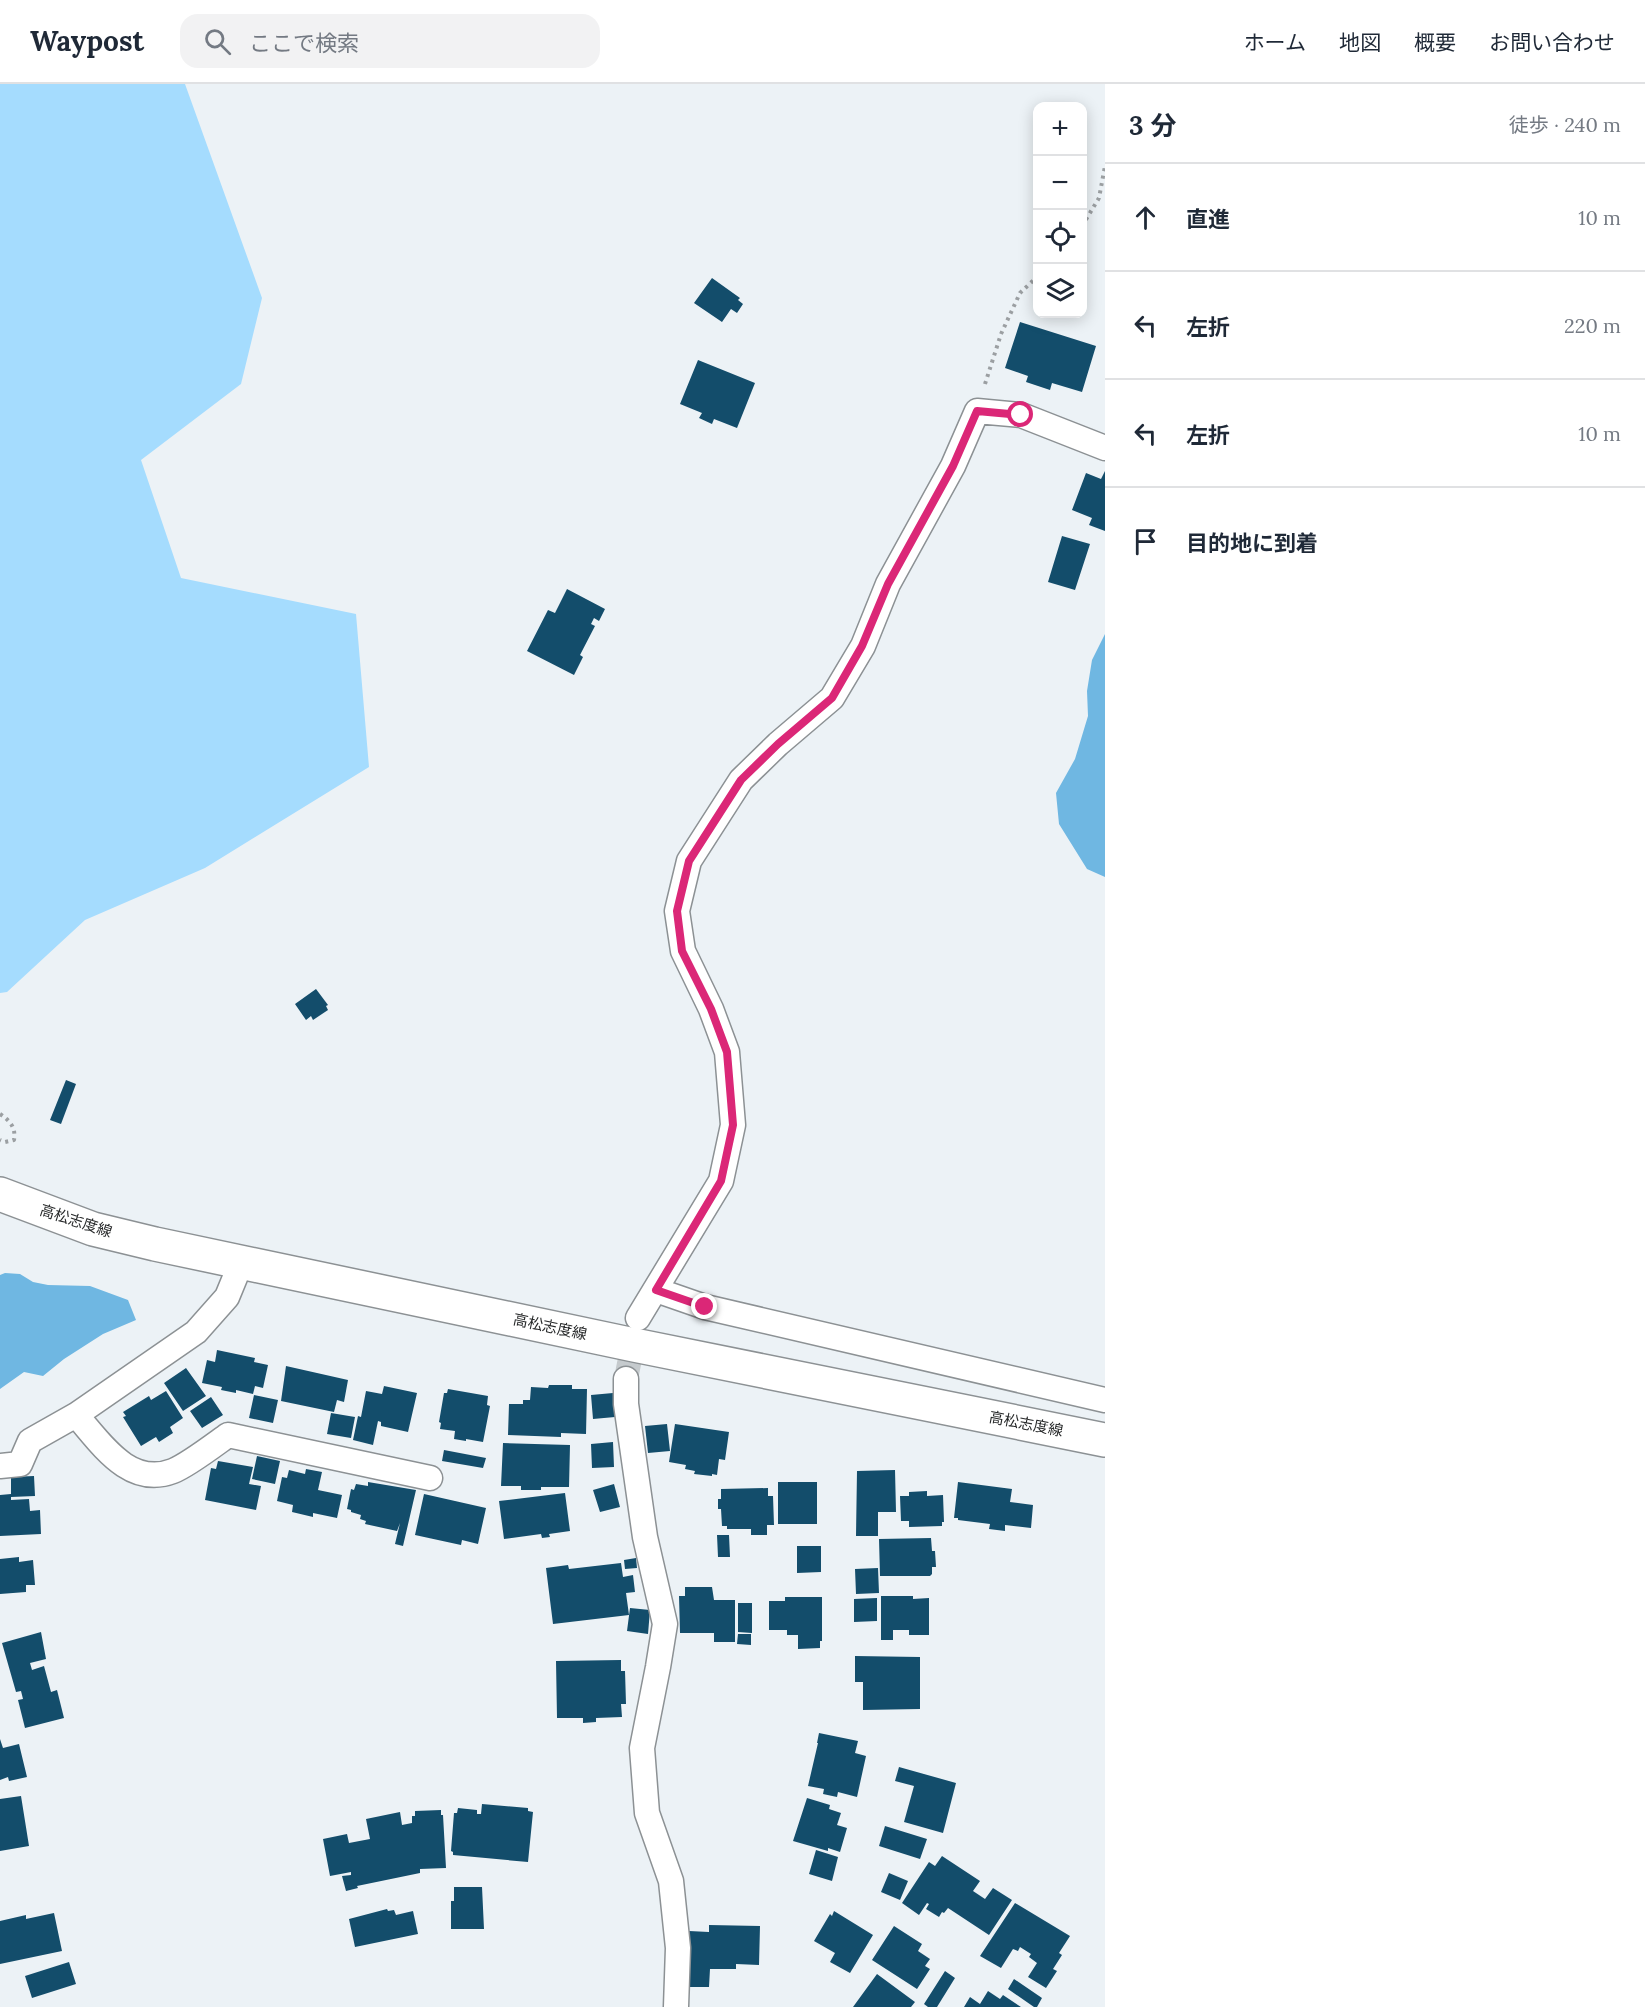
<!DOCTYPE html>
<html lang="ja">
<head>
<meta charset="utf-8">
<style>
  :root { --surface:#fff; --page:#f2f2f3; --text:#1f2937; --muted:#747a83; --line:#e0e1e3 }
  body { margin:0; font-family:Lora,"Noto Sans JP",serif; background:var(--page); color:var(--text) }
  .controls { position:absolute; right:18px; top:18px; display:grid; overflow:hidden; border-radius:12px; box-shadow:0 3px 15px #0003 }
  .controls button { width:54px; height:54px; display:grid; place-items:center; padding:0; border:0; border-bottom:2px solid var(--line); background:var(--surface); color:var(--text); font:30px sans-serif }
  .stop { position:absolute; width:18px; height:18px; margin:-14px; border:4px solid #db2777; border-radius:50%; background:#fff }
  .stop.end { background:#db2777; border-color:#fff; box-shadow:0 2px 6px #0008 }
  .list { margin:0; padding:0; list-style:none }
  h2 { display:flex; justify-content:space-between; align-items:center; height:78px; margin:0; padding:0 24px; font-size:26px }
  h2 small { font-size:20px; font-weight:400; color:var(--muted) }
  .list li { display:grid; grid-template-columns:39px 1fr auto; gap:18px; align-items:center; box-sizing:border-box; height:108px; padding:0 24px; border-top:2px solid var(--line) }
  .list b { display:block; font-size:22px; white-space:nowrap }
  .list em { font-size:20px; font-style:normal; color:var(--muted) }
  .icon { flex:none; width:33px; height:33px; fill:none; stroke:currentColor; stroke-width:2; stroke-linecap:round; stroke-linejoin:round }
  .map { position:relative; flex:none; width:1105px; height:1923px; overflow:hidden }
  header { display:flex; align-items:center; gap:36px; box-sizing:border-box; height:84px; padding:0 30px; background:var(--surface); border-bottom:2px solid var(--line) }
  header strong { font-size:28px }
  nav { display:flex; gap:33px; margin-inline-start:auto; font-size:21px }
  .search { width:420px; height:54px; background:var(--page); display:flex; align-items:center; gap:15px; box-sizing:border-box; padding:0 21px; border-radius:18px; color:var(--muted); font-size:22px }
  main { display:flex }
  aside { flex:1; background:var(--surface) }
  .map>svg:first-child { display:block }
  .green { fill:#a5dcfe }
  .water { fill:#6fb7e2 }
  .building { fill:#134d6b }
  .lines { fill:none; stroke-linecap:round; stroke-linejoin:round }
  .street-tunnel { stroke:#c5cacd; stroke-width:24; stroke-dasharray:24 12; stroke-linecap:butt }
  .street-casing { stroke:#8c9194; stroke-width:27 }
  .secondary-casing { stroke:#8c9194; stroke-width:36 }
  .path { stroke:#9b9fa2; stroke-width:4; stroke-dasharray:3 4.5; stroke-linecap:butt }
  .street { stroke:#fff; stroke-width:24 }
  .secondary { stroke:#fff; stroke-width:33 }
  .route { stroke:#db2777; stroke-width:8 }
  .labels { text-anchor:middle; stroke-width:6; stroke-linejoin:round; paint-order:stroke }
  .street-label { font-size:15px; fill:#27292a; stroke:#fff }
</style>
</head>
<body>
<header>
<strong>Waypost</strong>
<div class="search"><svg class="icon" aria-label="search" viewBox="0 0 24 24"><circle cx="10" cy="10" r="6"/><path d="M15 15l6 6"/></svg>ここで検索</div>
<nav><a>ホーム</a><a>地図</a><a>概要</a><a>お問い合わせ</a></nav>
</header>
<main>
<div class="map">
<svg width="1105" height="1923" viewBox="0 0 1105 1923">
  <rect width="100%" height="100%" fill="#ecf2f6"/>
  <path class="green" d="M 0,0 L 185,0 L 262,214 L 241,300 L 141,376 L 181,494 L 356,530 L 369,683 L 205,784 L 85,836 L 7,908 L 0,909 Z"/>
  <path class="water" d="M 1105,550 L 1105,793 L 1087,785 L 1059,740 L 1056,709 L 1075,675 L 1088,632 L 1087,607 L 1092,576 Z
    M 5,1189 L 20,1190 L 33,1198 L 48,1201 L 90,1202 L 128,1216 L 136,1236 L 103,1250 L 64,1275 L 43,1292 L 24,1288 L 0,1305 L 0,1191 Z"/>
  <path class="building" d="M 712,194 L 740,214 L 738,216 L 743,220 L 737,229 L 731,225 L 722,238 L 694,219 Z
    M 1020,238 L 1096,262 L 1082,308 L 1052,299 L 1050,306 L 1026,298 L 1028,292 L 1005,284 Z
    M 698,276 L 755,299 L 737,344 L 714,335 L 712,340 L 699,334 L 702,329 L 680,320 Z
    M 1105,387 L 1105,447 L 1089,441 L 1092,434 L 1072,426 L 1086,389 L 1101,395 Z
    M 1062,452 L 1090,460 L 1075,506 L 1048,498 Z
    M 567,505 L 605,525 L 599,537 L 594,534 L 591,540 L 595,542 L 580,571 L 583,573 L 574,591 L 527,567 L 548,526 L 555,529 Z
    M 316,905 L 328,921 L 326,922 L 328,926 L 313,936 L 311,932 L 306,936 L 295,920 Z
    M 66,996 L 76,1000 L 61,1040 L 50,1036 Z
    M 217,1266 L 255,1274 L 254,1278 L 268,1281 L 263,1304 L 255,1302 L 253,1310 L 236,1306 L 236,1309 L 221,1306 L 222,1303 L 202,1299 L 207,1276 L 215,1278 Z
    M 286,1282 L 348,1296 L 344,1318 L 337,1316 L 334,1328 L 281,1317 Z
    M 186,1284 L 206,1312 L 183,1327 L 164,1299 Z
    M 549,1301 L 572,1301 L 572,1305 L 587,1305 L 586,1350 L 561,1349 L 561,1353 L 508,1351 L 509,1320 L 523,1320 L 523,1316 L 530,1316 L 531,1303 L 548,1304 Z
    M 384,1302 L 417,1309 L 408,1348 L 381,1342 L 381,1338 L 378,1337 L 373,1361 L 353,1356 L 358,1332 L 361,1333 L 366,1307 L 382,1310 Z
    M 448,1305 L 488,1312 L 487,1321 L 490,1322 L 483,1358 L 466,1355 L 466,1357 L 454,1355 L 455,1347 L 440,1345 L 441,1339 L 439,1338 L 444,1309 L 447,1309 Z
    M 166,1307 L 183,1334 L 170,1343 L 173,1349 L 159,1358 L 156,1353 L 141,1362 L 123,1333 L 126,1332 L 123,1328 L 149,1312 L 151,1316 Z
    M 613,1309 L 615,1333 L 593,1335 L 591,1311 Z
    M 254,1311 L 278,1316 L 273,1339 L 249,1334 Z
    M 211,1313 L 223,1331 L 202,1344 L 190,1327 Z
    M 331,1329 L 355,1333 L 351,1354 L 327,1350 Z
    M 667,1340 L 670,1367 L 648,1369 L 645,1342 Z
    M 675,1340 L 729,1348 L 725,1376 L 719,1375 L 717,1391 L 712,1390 L 712,1392 L 694,1390 L 695,1387 L 685,1385 L 686,1381 L 669,1378 Z
    M 613,1358 L 614,1383 L 592,1384 L 591,1360 Z
    M 503,1359 L 570,1361 L 569,1403 L 541,1403 L 541,1406 L 521,1406 L 521,1402 L 501,1402 Z
    M 444,1366 L 486,1374 L 483,1384 L 442,1377 Z
    M 257,1372 L 280,1377 L 275,1400 L 252,1395 Z
    M 218,1377 L 253,1383 L 249,1400 L 261,1402 L 256,1426 L 205,1416 L 211,1384 L 216,1385 Z
    M 306,1385 L 322,1388 L 318,1406 L 342,1411 L 337,1434 L 313,1429 L 313,1433 L 292,1428 L 293,1421 L 277,1417 L 282,1393 L 287,1394 L 289,1386 L 305,1390 Z
    M 895,1386 L 896,1428 L 878,1428 L 878,1452 L 856,1452 L 857,1387 Z
    M 34,1392 L 35,1412 L 11,1413 L 11,1416 L 29,1415 L 30,1427 L 40,1426 L 41,1450 L 0,1452 L 0,1411 L 11,1410 L 11,1393 Z
    M 368,1398 L 416,1406 L 403,1462 L 395,1460 L 400,1439 L 397,1447 L 365,1440 L 366,1437 L 360,1435 L 361,1431 L 351,1428 L 351,1426 L 347,1425 L 351,1405 L 354,1406 L 356,1400 L 368,1402 Z
    M 778,1398 L 817,1398 L 817,1440 L 778,1440 Z
    M 958,1398 L 1012,1405 L 1010,1418 L 1033,1421 L 1031,1444 L 1005,1441 L 1005,1447 L 989,1445 L 990,1440 L 958,1436 L 958,1434 L 954,1434 Z
    M 614,1400 L 620,1423 L 600,1428 L 593,1406 Z
    M 768,1404 L 768,1412 L 773,1412 L 774,1441 L 767,1441 L 767,1451 L 751,1451 L 751,1445 L 727,1445 L 727,1442 L 722,1442 L 721,1425 L 718,1425 L 718,1415 L 721,1415 L 721,1405 Z
    M 927,1407 L 927,1412 L 943,1411 L 944,1438 L 942,1438 L 942,1442 L 909,1443 L 909,1437 L 901,1437 L 900,1412 L 909,1412 L 909,1408 Z
    M 565,1409 L 570,1447 L 549,1450 L 550,1453 L 542,1454 L 541,1450 L 504,1455 L 499,1417 Z
    M 424,1410 L 486,1424 L 478,1460 L 462,1456 L 461,1461 L 415,1451 Z
    M 717,1451 L 729,1451 L 730,1473 L 718,1473 Z
    M 931,1454 L 932,1467 L 935,1467 L 936,1483 L 932,1483 L 932,1490 L 930,1492 L 880,1492 L 879,1455 Z
    M 797,1462 L 821,1462 L 821,1488 L 797,1489 Z
    M 19,1473 L 19,1478 L 33,1476 L 35,1501 L 26,1501 L 26,1508 L 0,1510 L 0,1475 Z
    M 636,1474 L 637,1484 L 625,1485 L 624,1476 Z
    M 621,1479 L 623,1493 L 633,1491 L 635,1508 L 626,1509 L 629,1531 L 553,1540 L 546,1484 L 568,1481 L 569,1485 Z
    M 878,1484 L 879,1509 L 856,1510 L 855,1485 Z
    M 685,1503 L 712,1503 L 714,1516 L 735,1516 L 735,1558 L 714,1558 L 714,1549 L 680,1549 L 679,1512 L 685,1512 Z
    M 881,1512 L 913,1512 L 913,1515 L 929,1514 L 929,1551 L 909,1551 L 909,1546 L 893,1546 L 893,1556 L 881,1556 Z
    M 785,1513 L 822,1513 L 822,1557 L 820,1557 L 820,1564 L 798,1565 L 798,1551 L 787,1551 L 787,1546 L 769,1546 L 769,1517 L 785,1517 Z
    M 877,1514 L 877,1537 L 854,1538 L 854,1515 Z
    M 738,1519 L 752,1519 L 752,1549 L 738,1548 Z
    M 630,1524 L 650,1526 L 648,1550 L 627,1547 Z
    M 41,1548 L 46,1575 L 30,1579 L 32,1586 L 44,1582 L 51,1608 L 57,1606 L 64,1634 L 25,1644 L 18,1616 L 23,1615 L 21,1607 L 16,1608 L 2,1559 Z
    M 738,1550 L 751,1550 L 751,1561 L 737,1560 Z
    M 855,1572 L 920,1573 L 920,1625 L 863,1626 L 863,1598 L 855,1598 Z
    M 621,1576 L 621,1587 L 625,1587 L 626,1620 L 621,1620 L 622,1633 L 596,1634 L 596,1638 L 583,1639 L 583,1634 L 557,1634 L 556,1577 Z
    M 819,1649 L 858,1657 L 855,1669 L 866,1672 L 857,1713 L 838,1708 L 837,1713 L 823,1710 L 824,1705 L 808,1702 L 818,1659 L 817,1659 Z
    M 0,1655 L 3,1664 L 19,1660 L 27,1693 L 9,1697 L 8,1693 L 0,1696 Z
    M 899,1683 L 956,1699 L 943,1749 L 904,1738 L 914,1702 L 895,1697 Z
    M 21,1712 L 29,1762 L 0,1767 L 0,1715 Z
    M 807,1714 L 830,1721 L 829,1725 L 841,1729 L 837,1741 L 847,1744 L 840,1768 L 828,1764 L 828,1767 L 793,1757 Z
    M 482,1720 L 528,1724 L 528,1727 L 533,1728 L 528,1778 L 453,1771 L 453,1768 L 451,1767 L 454,1729 L 457,1729 L 458,1724 L 477,1726 L 477,1730 L 481,1730 Z
    M 441,1726 L 441,1731 L 443,1731 L 446,1784 L 420,1785 L 420,1789 L 357,1802 L 358,1804 L 346,1807 L 342,1792 L 351,1791 L 351,1788 L 330,1792 L 323,1755 L 347,1750 L 349,1759 L 370,1755 L 366,1735 L 400,1728 L 402,1741 L 412,1739 L 412,1732 L 415,1732 L 415,1727 Z
    M 885,1742 L 927,1755 L 920,1775 L 879,1762 Z
    M 816,1766 L 838,1773 L 832,1797 L 809,1790 Z
    M 942,1772 L 980,1797 L 973,1807 L 985,1815 L 993,1804 L 1012,1816 L 989,1851 L 948,1824 L 944,1829 L 942,1828 L 939,1833 L 926,1825 L 929,1820 L 927,1819 L 919,1831 L 902,1819 L 929,1778 L 935,1782 Z
    M 889,1789 L 908,1797 L 900,1816 L 881,1808 Z
    M 454,1803 L 482,1803 L 484,1845 L 451,1845 L 451,1817 L 454,1817 Z
    M 1015,1819 L 1070,1852 L 1059,1869 L 1062,1871 L 1053,1885 L 1057,1887 L 1046,1904 L 1028,1893 L 1037,1879 L 1029,1873 L 1031,1870 L 1020,1863 L 1018,1867 L 1013,1865 L 1001,1884 L 980,1872 Z
    M 387,1825 L 388,1827 L 394,1826 L 396,1831 L 413,1827 L 418,1850 L 355,1863 L 349,1835 Z
    M 834,1827 L 873,1851 L 850,1889 L 830,1878 L 835,1869 L 814,1857 L 830,1830 L 832,1832 Z
    M 54,1829 L 62,1867 L 0,1880 L 0,1837 L 26,1831 L 26,1835 Z
    M 709,1841 L 760,1842 L 759,1881 L 736,1880 L 736,1885 L 710,1885 L 709,1903 L 688,1903 L 689,1847 L 709,1848 Z
    M 894,1842 L 922,1860 L 918,1867 L 930,1875 L 925,1882 L 930,1885 L 917,1905 L 872,1876 Z
    M 69,1878 L 76,1900 L 32,1914 L 25,1892 Z
    M 945,1887 L 955,1894 L 937,1923 L 928,1923 L 924,1920 Z
    M 877,1890 L 915,1918 L 911,1923 L 853,1923 Z
    M 1014,1895 L 1042,1914 L 1037,1923 L 1034,1923 L 1008,1905 Z
    M 988,1907 L 1000,1915 L 1003,1911 L 1021,1923 L 964,1923 L 970,1913 L 980,1920 Z"/>
  <g class="lines">
    <path class="street-tunnel" d="M 626,1295 L 636,1244"/>
    <defs>
      <path id="street" d="M 656,1206 L 705,1223 L 1105,1316
        M 638,1234 L 721,1097 L 733,1041 L 727,968 L 711,925 L 683,867 L 677,827 L 689,777 L 741,696 L 778,660 L 832,614 L 863,562 L 888,500 L 953,382 L 977,327 L 1021,331 L 1105,364
        M 626,1295 L 626,1320 L 645,1453 L 665,1540 L 658,1583 L 642,1664 L 647,1729 L 671,1797 L 678,1864 L 676,1923
        M 76,1331 C 101,1359 129,1404 173,1387 C 188,1381 214,1361 228,1351 L 430,1394
        M 0,1382 L 20,1380 L 30,1357 L 76,1331 L 196,1248 L 227,1213 L 241,1179"/>
      <path id="secondary" d="M 0,1110 L 93,1145 L 155,1160 L 634,1261 L 1105,1356"/>
    </defs>
    <use href="#street" class="street-casing"/>
    <use href="#secondary" class="secondary-casing"/>
    <path class="path" d="M 1082,142 L 1099,114 L 1105,82
      M 985,300 L 1001,250 L 1020,209 L 1038,192
      M 0,1030 C 10,1037 16,1043 14,1056 L 5,1058 L 0,1056"/>
    <use href="#street" class="street"/>
    <use href="#secondary" class="secondary"/>
  </g>
  <g class="lines">
    <path class="route" d="M 705,1223 L 656,1206 L 721,1097 L 733,1041 L 727,968 L 711,925 L 682,867 L 677,827 L 689,777 L 741,696 L 778,660 L 832,614 L 862,562 L 888,500 L 953,382 L 977,327 L 1021,331"/>
  </g>
  <g class="labels">
    <g class="street-label">
      <text transform="translate(76 1137) rotate(18)" y="5">高松志度線</text>
      <text transform="translate(550 1243) rotate(12)" y="5">高松志度線</text>
      <text transform="translate(1026 1340) rotate(11)" y="5">高松志度線</text>
    </g>
  </g>
</svg>
<div class="controls">
<button>+</button>
<button>−</button>
<button><svg class="icon" aria-label="locate" viewBox="0 0 24 24"><circle cx="12" cy="12" r="6"/><path d="M12 2v4M12 18v4M2 12h4M18 12h4"/></svg></button>
<button><svg class="icon" aria-label="layers" viewBox="0 0 24 24"><path d="M12 4l9 5-9 5-9-5zM3 14l9 5 9-5"/></svg></button>
</div>
<div class="stop" style="left:1021px;top:331px"></div>
<div class="stop end" style="left:705px;top:1223px"></div>
</div>
<aside>
<h2>3 分<small>徒歩 · 240 m</small></h2>
<ul class="list">
<li><svg class="icon" aria-label="ahead" viewBox="0 0 24 24"><path d="M12 20V5M6 11l6-6 6 6"/></svg><div><b>直進</b></div><em>10 m</em></li>
<li><svg class="icon" aria-label="left" viewBox="0 0 24 24"><path d="M17 20v-9H6M10 6l-5 5 5 5"/></svg><div><b>左折</b></div><em>220 m</em></li>
<li><svg class="icon" aria-label="left" viewBox="0 0 24 24"><path d="M17 20v-9H6M10 6l-5 5 5 5"/></svg><div><b>左折</b></div><em>10 m</em></li>
<li><svg class="icon" aria-label="arrive" viewBox="0 0 24 24"><path d="M6 21V4h12l-3 4 3 4H6"/></svg><div><b>目的地に到着</b></div></li>
</ul>
</aside>
</main>
</body>
</html>
